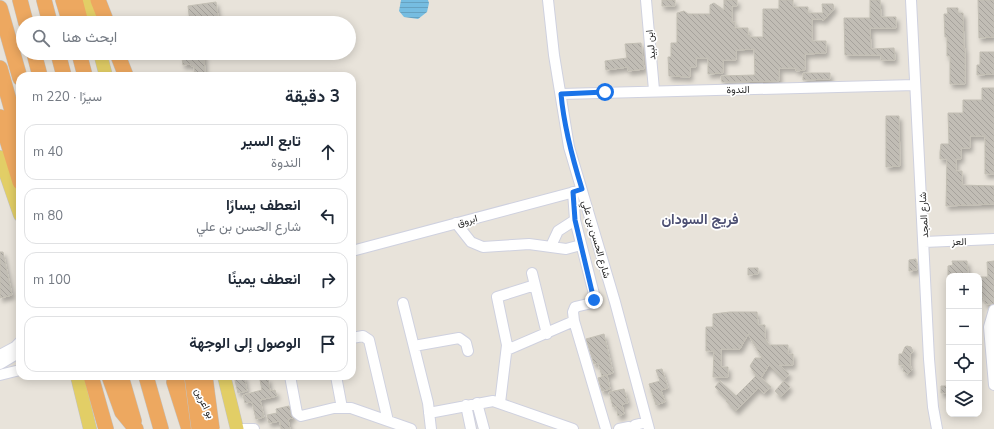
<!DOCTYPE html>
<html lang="ar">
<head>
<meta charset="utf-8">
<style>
  :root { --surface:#fff; --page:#f6f6f7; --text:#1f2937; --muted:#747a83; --line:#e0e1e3 }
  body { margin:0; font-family:"Nunito Sans",Vazirmatn,sans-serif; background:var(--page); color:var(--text); direction:rtl }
  .controls { position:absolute; right:12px; bottom:12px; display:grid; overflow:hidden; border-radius:8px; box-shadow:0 2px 10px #0003 }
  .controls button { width:36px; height:36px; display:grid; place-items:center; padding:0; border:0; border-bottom:1px solid var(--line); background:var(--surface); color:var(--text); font:20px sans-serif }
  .stop { position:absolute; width:12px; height:12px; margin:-9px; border:3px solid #1a73e8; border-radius:50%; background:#fff }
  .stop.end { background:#1a73e8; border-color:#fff; box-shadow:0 1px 4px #0008 }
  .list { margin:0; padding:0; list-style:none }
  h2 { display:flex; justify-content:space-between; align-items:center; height:52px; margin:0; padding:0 16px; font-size:17px }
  h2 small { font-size:13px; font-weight:400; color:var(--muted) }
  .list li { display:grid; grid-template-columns:26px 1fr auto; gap:12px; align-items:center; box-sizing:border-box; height:56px; margin:0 8px 8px; padding:0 8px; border:1px solid var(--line); border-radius:12px }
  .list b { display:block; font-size:15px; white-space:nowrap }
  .list p { margin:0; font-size:13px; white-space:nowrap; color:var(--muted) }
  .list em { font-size:13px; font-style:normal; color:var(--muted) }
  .icon { flex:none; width:22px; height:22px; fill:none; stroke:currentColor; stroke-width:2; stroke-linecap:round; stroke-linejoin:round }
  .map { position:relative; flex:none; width:994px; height:429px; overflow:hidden; direction:ltr }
  .search { position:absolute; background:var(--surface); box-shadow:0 2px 10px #0003; left:16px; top:16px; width:340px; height:44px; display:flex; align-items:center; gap:10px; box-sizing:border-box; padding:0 14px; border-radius:22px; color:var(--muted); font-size:15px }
  .panel { position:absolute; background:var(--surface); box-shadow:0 2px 10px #0003; left:16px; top:72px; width:340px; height:308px; border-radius:12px; direction:rtl }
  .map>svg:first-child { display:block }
  .water { fill:url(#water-rules) }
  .building { fill:url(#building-back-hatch); stroke:#c3bfb4; filter:url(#shadow) }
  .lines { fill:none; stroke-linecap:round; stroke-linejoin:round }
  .minor-casing { stroke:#cfd1df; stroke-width:12 }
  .major-casing { stroke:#c3c3c3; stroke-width:14 }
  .highway-casing { stroke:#c3c3c3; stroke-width:16 }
  .minor { stroke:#fff; stroke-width:10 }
  .major { stroke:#e2ce66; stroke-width:13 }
  .highway { stroke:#eda860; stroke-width:15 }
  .highway-bridge-casing { stroke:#c3c3c3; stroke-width:16; stroke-linecap:butt }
  .highway-bridge { stroke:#eda860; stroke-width:15 }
  .route { stroke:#1a73e8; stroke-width:5 }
  .labels { text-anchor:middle; stroke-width:3.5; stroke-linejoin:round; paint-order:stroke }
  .street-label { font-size:10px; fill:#272727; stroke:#fff }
  .district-label { font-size:14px; font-weight:bold; fill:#4d5073; stroke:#fff }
</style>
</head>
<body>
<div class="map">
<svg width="994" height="429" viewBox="0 0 994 429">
  <defs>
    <pattern id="water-rules" width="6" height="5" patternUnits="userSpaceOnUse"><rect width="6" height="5" fill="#76bde1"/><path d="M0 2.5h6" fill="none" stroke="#66a2c1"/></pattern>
    <pattern id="building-back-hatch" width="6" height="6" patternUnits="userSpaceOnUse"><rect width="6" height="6" fill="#c1bdb5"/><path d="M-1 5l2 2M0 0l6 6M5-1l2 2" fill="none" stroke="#a6a29c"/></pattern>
    <filter id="shadow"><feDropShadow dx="2.5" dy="4" stdDeviation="2" flood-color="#0004"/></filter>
  </defs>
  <rect width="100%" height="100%" fill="#e8e3da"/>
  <path class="water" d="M 401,0 L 428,0 L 429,3 L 427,12 L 418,19 L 404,17 L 399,11 Z"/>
  <path class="building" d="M 662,0 L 675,0 L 675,6 L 662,6 Z
    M 724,0 L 737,0 L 737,6 L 732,6 L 732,22 L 735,22 L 735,28 L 748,28 L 748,35 L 750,35 L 750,37 L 763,37 L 763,9 L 779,9 L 779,0 L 793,0 L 793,7 L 808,7 L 808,13 L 823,13 L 822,4 L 833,4 L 834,9 L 823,21 L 823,19 L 812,19 L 812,41 L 826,41 L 826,53 L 805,54 L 805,70 L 796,71 L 796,68 L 779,68 L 779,81 L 722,82 L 721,76 L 755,75 L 754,49 L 736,50 L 736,60 L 723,60 L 723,73 L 708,74 L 708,58 L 696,58 L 696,67 L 690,67 L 690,77 L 669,76 L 668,57 L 671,57 L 671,43 L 677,43 L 677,13 L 684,11 L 688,14 L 710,14 L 710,5 L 714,3 L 724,10 Z
    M 870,0 L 880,0 L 881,17 L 896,17 L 896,28 L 870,28 L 871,49 L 894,48 L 895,60 L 881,60 L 881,55 L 845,55 L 844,18 L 870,18 Z
    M 978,0 L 994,0 L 994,37 L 979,38 Z
    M 216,2 L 219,23 L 190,23 L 188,6 Z
    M 947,8 L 958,8 L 958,13 L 963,13 L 964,48 L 965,48 L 965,84 L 950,84 L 950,56 L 947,56 L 947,37 L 945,37 L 944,14 L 948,14 Z
    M 641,43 L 644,69 L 628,71 L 628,67 L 606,70 L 605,61 L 627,58 L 625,44 Z
    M 980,52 L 994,52 L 994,74 L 977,75 L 977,65 L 980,65 Z
    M 195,53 L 204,53 L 205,76 L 195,76 L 194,66 L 191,66 L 191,64 L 183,65 L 182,58 L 195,57 Z
    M 803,73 L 830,73 L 830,79 L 803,80 Z
    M 982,88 L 994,88 L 994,174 L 985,174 L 985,136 L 970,136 L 970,148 L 961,148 L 961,159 L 956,159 L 956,171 L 962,171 L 962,185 L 994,186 L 994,204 L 946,206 L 947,159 L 940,159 L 940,152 L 941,144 L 949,144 L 948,113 L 963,113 L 963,100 L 982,100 Z
    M 886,116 L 899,116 L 900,166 L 886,167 Z
    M 0,252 L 3,252 L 12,295 L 0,298 Z
    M 916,259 L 917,270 L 909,271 L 909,260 Z
    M 952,261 L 967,261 L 968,275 L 948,276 L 948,266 L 953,265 Z
    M 994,261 L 994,304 L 985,304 L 984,297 L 979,297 L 979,277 L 988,277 L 987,262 Z
    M 748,268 L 758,268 L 758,274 L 748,275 Z
    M 730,312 L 757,312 L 758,325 L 765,325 L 765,338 L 769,345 L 788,345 L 788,354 L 793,354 L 793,365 L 779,365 L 789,374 L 784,380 L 769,365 L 761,378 L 771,387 L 764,393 L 758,388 L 736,411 L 726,401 L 728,400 L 715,387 L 720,381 L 736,396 L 756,376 L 750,366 L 755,358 L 762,358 L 748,334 L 740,349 L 721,349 L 721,367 L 728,367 L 728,377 L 713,377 L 714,351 L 706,351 L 706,327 L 713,327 L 713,314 Z
    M 604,334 L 613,373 L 602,376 L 598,363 L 594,364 L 586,339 Z
    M 907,346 L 911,347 L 913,351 L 910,355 L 910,365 L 912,370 L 908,374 L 903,371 L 904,365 L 899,365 L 899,354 L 902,354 L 905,347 Z
    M 662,369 L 668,388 L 661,390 L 665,402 L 656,405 L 649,384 L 660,381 L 656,370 Z
    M 607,375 L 610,389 L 602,391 L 598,378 Z
    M 234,376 L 244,376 L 247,391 L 238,393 Z
    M 268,378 L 270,391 L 275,390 L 277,396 L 260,400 L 264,417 L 256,419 L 252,402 L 245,403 L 243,395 L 262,390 L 260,380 Z
    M 784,381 L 790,387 L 781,397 L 775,391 Z
    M 941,386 L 947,386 L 947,393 L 941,393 Z
    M 624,389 L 628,403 L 622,404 L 624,414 L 618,416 L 616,406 L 613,407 L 609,392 Z
    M 289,406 L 293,418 L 288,419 L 290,429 L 281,429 L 280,421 L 269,423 L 267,415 L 277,413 L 276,409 Z"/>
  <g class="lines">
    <defs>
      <path id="minor" d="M 548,0 L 554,55 L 569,147 L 615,302 L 649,429
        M 646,0 L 654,90
        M 911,0 L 929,359 L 933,407 L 937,429
        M 561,94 L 915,85
        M 573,192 L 575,220 L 595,298 L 592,303 L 575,307 L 573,312 L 574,321 L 606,429
        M 456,223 L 471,242 L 483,247 L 529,244 L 566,249 L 581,245
        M 924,242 L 994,239
        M 551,246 L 558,231 L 575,220
        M 352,251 L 578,191
        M 532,273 L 547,334
        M 403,303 L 428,403 L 431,429
        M 994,310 L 989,327 L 994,385
        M 352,338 L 363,336 L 369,340 L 388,421
        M 414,346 L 459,338 L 466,343 L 468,351
        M 507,350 L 574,321
        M 0,355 L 15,347 L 20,342
        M 0,364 L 20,352
        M 0,375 L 20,370
        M 290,376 L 297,413 L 301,416 L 334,408 L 351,408 L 411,429
        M 336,376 L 342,408
        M 477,403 L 484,429
        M 500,403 L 507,345 L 497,297 L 535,285
        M 466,405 L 471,429
        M 429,413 L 493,401 L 573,429
        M 635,425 L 647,422
        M 243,429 L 254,429
        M 619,429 L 629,427"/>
      <path id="major" d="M 85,0 L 92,23
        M 100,53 L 106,76
        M 0,157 L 20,215
        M 77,376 L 90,429
        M 224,376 L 237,429"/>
      <path id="highway" d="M 20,0 L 26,23
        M 44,0 L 50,23
        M 63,0 L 70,23
        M 75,0 L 81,23
        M 98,0 L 107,23
        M 0,8 L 20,78
        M 34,53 L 40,76
        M 58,53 L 64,76
        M 79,53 L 85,76
        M 117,53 L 126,76
        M 0,68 L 20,139
        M 0,117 L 20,182
        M 91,376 L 106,429
        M 109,376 L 122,412 L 136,429
        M 121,376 L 134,421
        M 146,376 L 161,429
        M 180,376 L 194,408
        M 174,382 L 189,429"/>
    </defs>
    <use href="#minor" class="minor-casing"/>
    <use href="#major" class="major-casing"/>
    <use href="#highway" class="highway-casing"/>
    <use href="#minor" class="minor"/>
    <use href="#major" class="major"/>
    <use href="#highway" class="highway"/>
    <defs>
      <path id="highway-bridge" d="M 192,376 L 199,429
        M 205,376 L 212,429"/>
    </defs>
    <use href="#highway-bridge" class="highway-bridge-casing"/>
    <use href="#highway-bridge" class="highway-bridge"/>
  </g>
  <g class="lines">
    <path class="route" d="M 594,300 L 575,220 L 573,192 L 582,189 C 572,157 564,127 561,94 L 605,92"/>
  </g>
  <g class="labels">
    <g class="street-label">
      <text transform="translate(650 45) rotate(-96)" y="4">ابن لبيد</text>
      <text transform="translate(738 89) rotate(-1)" y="4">الندوة</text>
      <text transform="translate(923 215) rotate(-93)" y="4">شارع المجد</text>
      <text transform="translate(467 220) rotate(-15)" y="4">ابروق</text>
      <text transform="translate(597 239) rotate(74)" y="4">شارع الحسن بن علي</text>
      <text transform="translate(959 241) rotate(-2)" y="4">العز</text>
      <text transform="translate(205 403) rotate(64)" y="4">بو اعرين</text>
    </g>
    <g class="district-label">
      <text x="700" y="224">فريج السودان</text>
    </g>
  </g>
</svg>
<div class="controls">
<button>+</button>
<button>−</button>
<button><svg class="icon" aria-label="locate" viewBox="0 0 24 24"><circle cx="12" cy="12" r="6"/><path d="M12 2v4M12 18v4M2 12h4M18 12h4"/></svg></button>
<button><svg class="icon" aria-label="layers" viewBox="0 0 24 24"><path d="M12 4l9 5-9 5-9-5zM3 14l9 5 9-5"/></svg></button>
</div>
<div class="stop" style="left:605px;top:92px"></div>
<div class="stop end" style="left:594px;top:300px"></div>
<div class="search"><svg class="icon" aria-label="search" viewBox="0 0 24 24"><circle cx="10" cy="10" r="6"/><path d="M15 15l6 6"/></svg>ابحث هنا</div>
<section class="panel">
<h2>3 دقيقة<small>سيرًا · 220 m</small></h2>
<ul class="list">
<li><svg class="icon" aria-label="ahead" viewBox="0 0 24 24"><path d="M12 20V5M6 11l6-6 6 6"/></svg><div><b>تابع السير</b><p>الندوة</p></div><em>40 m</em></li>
<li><svg class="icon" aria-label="left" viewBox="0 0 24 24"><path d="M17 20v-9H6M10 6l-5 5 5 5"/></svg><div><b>انعطف يسارًا</b><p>شارع الحسن بن علي</p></div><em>80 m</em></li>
<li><svg class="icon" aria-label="right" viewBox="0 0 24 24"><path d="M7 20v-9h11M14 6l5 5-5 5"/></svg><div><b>انعطف يمينًا</b></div><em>100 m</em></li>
<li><svg class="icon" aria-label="arrive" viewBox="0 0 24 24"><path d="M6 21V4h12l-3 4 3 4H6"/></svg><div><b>الوصول إلى الوجهة</b></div></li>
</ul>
</section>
</div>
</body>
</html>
